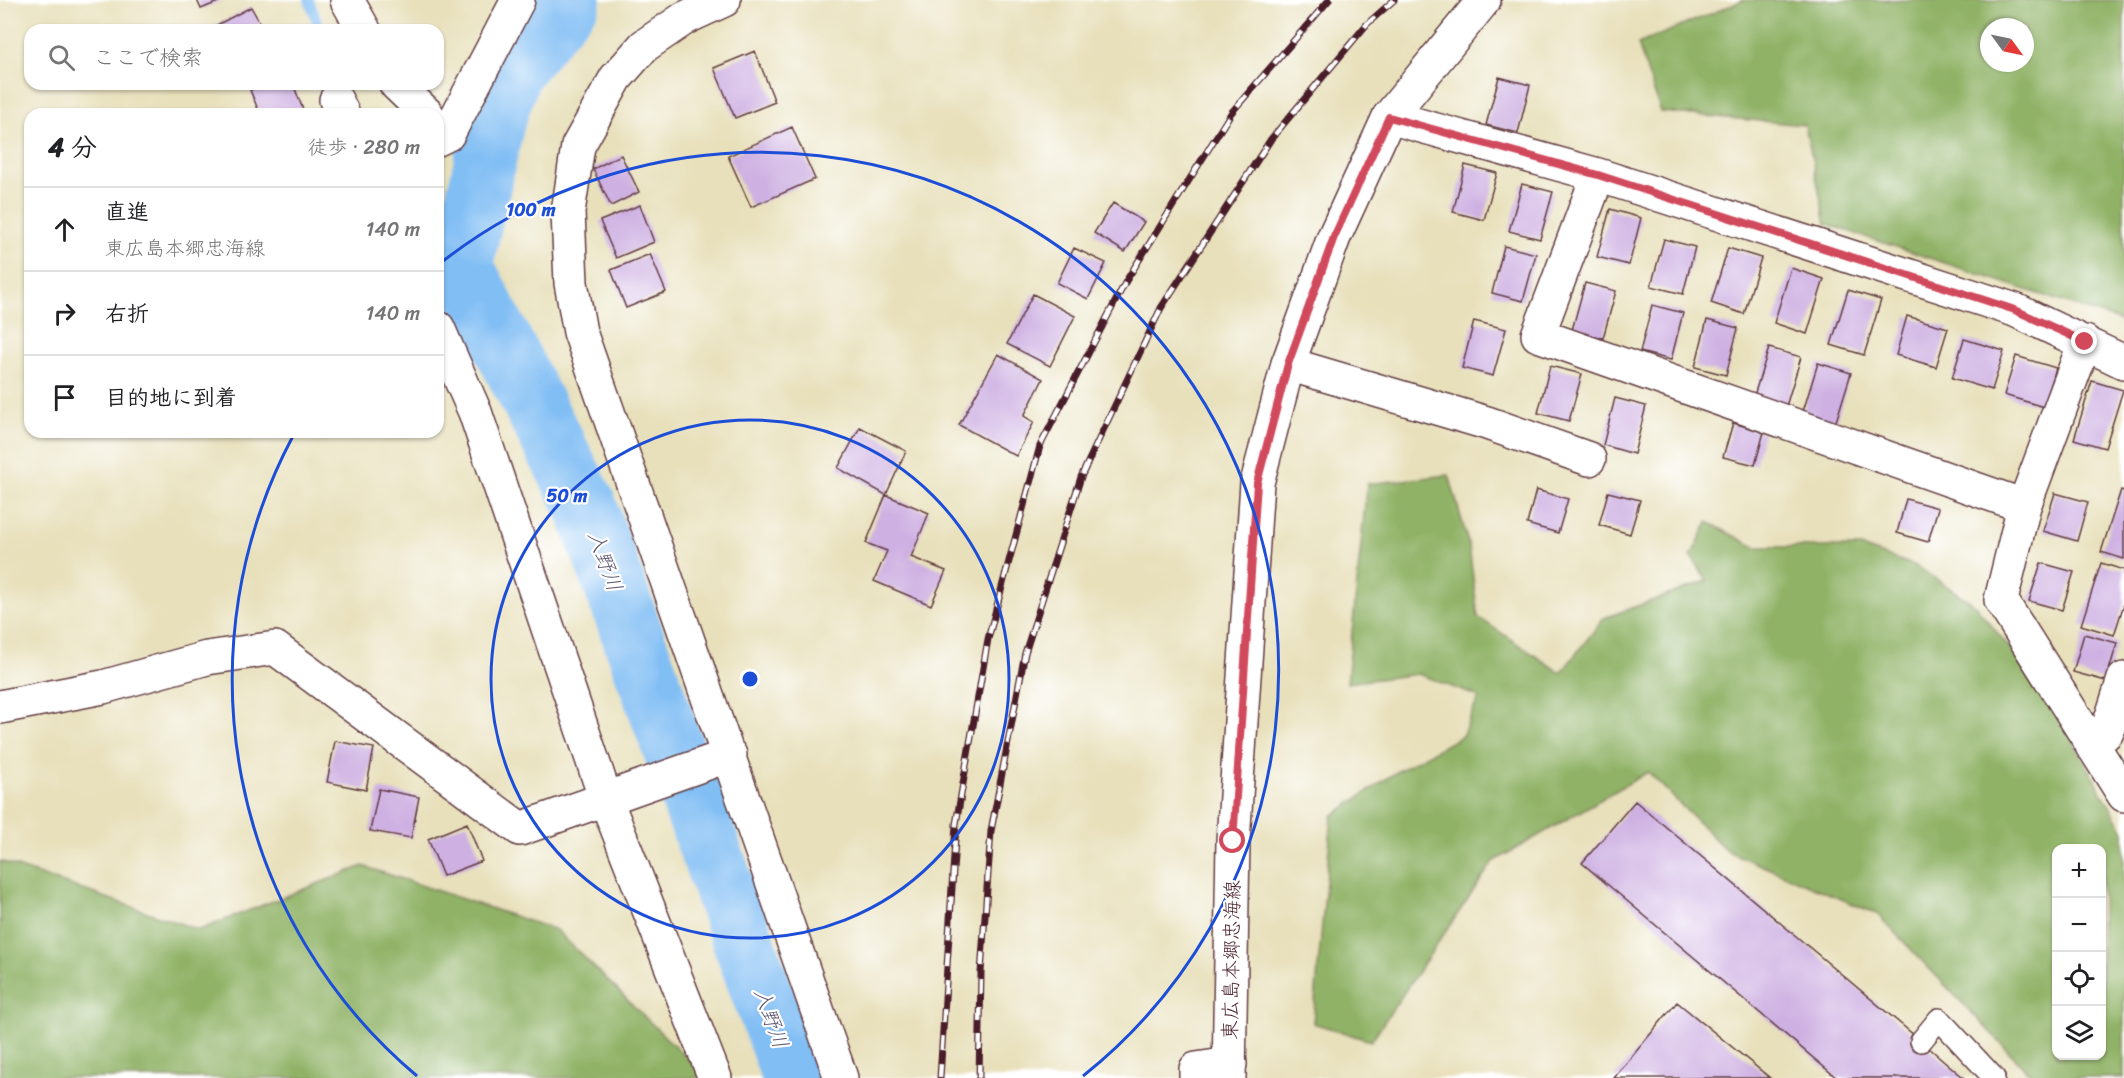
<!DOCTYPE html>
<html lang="ja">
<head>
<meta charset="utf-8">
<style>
  :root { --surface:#fff; --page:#f2f2f2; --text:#202124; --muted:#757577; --line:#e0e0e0 }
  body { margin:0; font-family:Sriracha,"Klee One",sans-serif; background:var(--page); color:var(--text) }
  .controls { position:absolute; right:18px; bottom:18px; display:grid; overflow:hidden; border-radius:12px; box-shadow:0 2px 4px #0004 }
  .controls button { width:54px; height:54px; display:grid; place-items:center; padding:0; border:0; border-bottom:2px solid var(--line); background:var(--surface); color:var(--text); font:30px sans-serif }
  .compass { position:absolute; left:1980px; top:18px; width:54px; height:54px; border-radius:50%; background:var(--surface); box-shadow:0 2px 4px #0004; rotate:123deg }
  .stop { position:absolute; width:18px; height:18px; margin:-14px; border:4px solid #d1495b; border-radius:50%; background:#fff }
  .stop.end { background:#d1495b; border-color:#fff; box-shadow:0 2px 6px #0008 }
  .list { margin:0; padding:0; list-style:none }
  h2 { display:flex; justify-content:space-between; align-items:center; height:78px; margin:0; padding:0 24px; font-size:26px }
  h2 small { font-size:20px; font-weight:400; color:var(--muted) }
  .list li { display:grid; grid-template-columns:39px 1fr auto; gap:18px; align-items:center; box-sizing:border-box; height:84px; padding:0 24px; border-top:2px solid var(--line) }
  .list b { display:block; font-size:22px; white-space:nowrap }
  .list p { margin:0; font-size:20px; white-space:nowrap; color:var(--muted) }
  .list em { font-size:20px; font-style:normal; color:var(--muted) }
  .icon { flex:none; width:33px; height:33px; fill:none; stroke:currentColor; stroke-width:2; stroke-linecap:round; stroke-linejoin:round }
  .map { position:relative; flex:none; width:2124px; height:1078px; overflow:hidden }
  .search { position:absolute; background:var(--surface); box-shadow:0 2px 4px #0004; left:24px; top:24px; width:420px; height:66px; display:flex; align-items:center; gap:15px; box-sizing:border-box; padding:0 21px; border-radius:18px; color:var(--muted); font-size:22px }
  .panel { position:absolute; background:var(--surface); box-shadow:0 2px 4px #0004; left:24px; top:108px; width:420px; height:330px; border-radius:18px }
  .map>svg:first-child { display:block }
  .forest { fill:#90b266; stroke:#6d6848; stroke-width:1.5; fill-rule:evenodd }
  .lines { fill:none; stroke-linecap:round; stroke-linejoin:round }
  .stream { stroke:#81bef4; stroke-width:10 }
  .river { stroke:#81bef4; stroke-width:62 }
  .building { fill:#ceb0e2 }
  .service-casing { stroke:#623c41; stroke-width:24 }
  .minor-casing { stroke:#623c41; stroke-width:36 }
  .primary-casing { stroke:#623c41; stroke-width:36 }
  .service { stroke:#fff; stroke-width:21 }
  .minor { stroke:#fff; stroke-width:33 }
  .primary { stroke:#fff; stroke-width:33 }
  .rail-casing { stroke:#4a1f2b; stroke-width:7 }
  .rail { stroke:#fff; stroke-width:4.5; stroke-dasharray:14; stroke-linecap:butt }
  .route { stroke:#d1495b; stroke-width:8 }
  .ring { fill:none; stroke:#1d4ed8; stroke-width:3 }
  .labels { text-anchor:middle; stroke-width:4.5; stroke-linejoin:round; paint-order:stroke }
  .street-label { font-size:20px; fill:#4a1f2b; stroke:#fff }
  .water-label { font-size:21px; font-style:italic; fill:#5d5771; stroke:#fff }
  .centre { fill:#1d4ed8; stroke:#fff; stroke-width:3 }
  .ring-label { font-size:18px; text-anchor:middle; font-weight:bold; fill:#1d4ed8; stroke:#fff; stroke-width:4.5; stroke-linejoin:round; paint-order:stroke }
</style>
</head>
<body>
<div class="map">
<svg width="2124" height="1078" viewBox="0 0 2124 1078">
  <rect width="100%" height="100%" fill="#fff"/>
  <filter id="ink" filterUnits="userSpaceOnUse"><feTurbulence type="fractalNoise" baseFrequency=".0167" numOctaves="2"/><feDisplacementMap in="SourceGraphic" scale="12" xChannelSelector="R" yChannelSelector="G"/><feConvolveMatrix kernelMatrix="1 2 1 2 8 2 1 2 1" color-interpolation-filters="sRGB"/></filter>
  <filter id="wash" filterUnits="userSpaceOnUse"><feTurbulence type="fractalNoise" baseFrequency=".008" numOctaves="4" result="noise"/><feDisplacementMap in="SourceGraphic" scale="24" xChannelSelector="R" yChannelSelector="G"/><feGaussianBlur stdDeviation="1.35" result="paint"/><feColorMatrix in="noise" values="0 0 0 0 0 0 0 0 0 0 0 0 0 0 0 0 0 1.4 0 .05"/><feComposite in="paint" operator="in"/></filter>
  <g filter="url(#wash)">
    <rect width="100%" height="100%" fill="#e8e0bb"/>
    <path class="forest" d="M 1744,0 L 2124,0 L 2124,322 L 1826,224 L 1805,125 L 1661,112 L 1638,44 ZM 1989,27 L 2025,27 L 2025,63 L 1989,63 Z
      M 1449,475 L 1469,546 L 1478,617 L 1561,673 L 1604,618 L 1707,581 L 1691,556 L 1708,522 L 1755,547 L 1861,547 L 1916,566 L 1974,604 L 2044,690 L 2124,831 L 2124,1078 L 2034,1078 L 1877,914 L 1727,851 L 1648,772 L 1493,862 L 1371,1041 L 1313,1023 L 1332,816 L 1398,771 L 1462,736 L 1479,697 L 1418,674 L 1347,683 L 1367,484 ZM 2056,848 L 2102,848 L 2102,1056 L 2056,1056 Z
      M 0,861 L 199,930 L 363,866 L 556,930 L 707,1078 L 0,1078 Z"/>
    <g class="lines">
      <path class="stream" d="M 309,0 L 320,30
        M 438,254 L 462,265"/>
      <path class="river" d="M 570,0 L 511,71 L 494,121 L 462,265 L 585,504 L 793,1078"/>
    </g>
    <g id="blocks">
      <path class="building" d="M 197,0 L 223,0 L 201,9 Z
        M 251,7 L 264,30 L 215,30 L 213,27 Z
        M 755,51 L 775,102 L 735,118 L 714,68 Z
        M 1499,77 L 1530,85 L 1518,133 L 1486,125 Z
        M 265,84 L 293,84 L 304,112 L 260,114 L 250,90 Z
        M 792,127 L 815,179 L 751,207 L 728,156 Z
        M 621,155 L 639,192 L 611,206 L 593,169 Z
        M 1465,165 L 1497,173 L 1484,220 L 1453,212 Z
        M 1522,184 L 1553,192 L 1540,239 L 1509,231 Z
        M 1113,203 L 1144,222 L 1125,252 L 1094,233 Z
        M 640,205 L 654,242 L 616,258 L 600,221 Z
        M 1610,209 L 1641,218 L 1629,265 L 1597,257 Z
        M 1664,239 L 1695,247 L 1683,294 L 1651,286 Z
        M 1504,246 L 1536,254 L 1523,301 L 1492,293 Z
        M 1074,248 L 1106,263 L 1088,299 L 1057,283 Z
        M 1728,248 L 1761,258 L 1744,314 L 1711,303 Z
        M 650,254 L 666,292 L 626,308 L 611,270 Z
        M 1791,268 L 1824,279 L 1807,334 L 1774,323 Z
        M 1585,283 L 1616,291 L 1603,338 L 1572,330 Z
        M 1848,290 L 1881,300 L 1864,355 L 1831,345 Z
        M 1033,294 L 1075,316 L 1050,366 L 1007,344 Z
        M 1652,305 L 1683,313 L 1671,360 L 1640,352 Z
        M 1907,316 L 1948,328 L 1936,367 L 1896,355 Z
        M 1707,320 L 1738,328 L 1726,375 L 1695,367 Z
        M 1474,321 L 1506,329 L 1493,376 L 1462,368 Z
        M 1964,339 L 2004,351 L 1992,390 L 1952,378 Z
        M 1769,348 L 1801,357 L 1784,413 L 1752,402 Z
        M 998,354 L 1043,379 L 1024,416 L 1034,422 L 1016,456 L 959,425 Z
        M 2016,356 L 2056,368 L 2044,407 L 2004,395 Z
        M 1818,363 L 1851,373 L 1834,428 L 1801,418 Z
        M 1550,366 L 1582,374 L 1569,421 L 1538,413 Z
        M 2092,381 L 2123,390 L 2105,448 L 2074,439 Z
        M 1615,398 L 1646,406 L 1634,454 L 1603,445 Z
        M 1733,423 L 1764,432 L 1755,465 L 1723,457 Z
        M 860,427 L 906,451 L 886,495 L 929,513 L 911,557 L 946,571 L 931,605 L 874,581 L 887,551 L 866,543 L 886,495 L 838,468 Z
        M 1536,490 L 1568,499 L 1558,533 L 1527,524 Z
        M 2121,490 L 2124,491 L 2124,559 L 2101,552 Z
        M 1608,492 L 1640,500 L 1630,534 L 1599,525 Z
        M 2055,493 L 2088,502 L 2077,541 L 2043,531 Z
        M 1906,499 L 1938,508 L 1928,542 L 1897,533 Z
        M 2041,563 L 2074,572 L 2062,610 L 2029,601 Z
        M 2101,563 L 2124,570 L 2124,604 L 2114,635 L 2081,625 Z
        M 2084,634 L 2117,643 L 2106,681 L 2073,672 Z
        M 335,741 L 374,748 L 366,790 L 327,782 Z
        M 379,789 L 419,797 L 411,838 L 370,831 Z
        M 1635,801 L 1921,1041 L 1964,1078 L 1837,1078 L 1582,863 Z
        M 467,823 L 482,861 L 443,876 L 428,839 Z
        M 1677,1002 L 1770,1078 L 1614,1078 Z"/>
    </g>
  </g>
  <g filter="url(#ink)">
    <use href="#blocks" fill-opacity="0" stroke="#623c41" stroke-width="1.5"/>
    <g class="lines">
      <defs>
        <path id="service" d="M 1921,1041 L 1939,1019 L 1994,1078"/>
        <path id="minor" d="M 347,0 L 364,30
          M 724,0 L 685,18 L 644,46 L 616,78 L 578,146 L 568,212 L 571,283 L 580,332 L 841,1078
          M 396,84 L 427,114
          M 336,100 L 343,114
          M 1389,117 L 1598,175 L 2015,310 L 2124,362
          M 438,139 L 448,134 L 518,0
          M 1598,175 L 1538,335 L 2024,506 L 2001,600 L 2124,795
          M 438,328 L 475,412 L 606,800 L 715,1078
          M 1288,364 L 1487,423 L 1589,459
          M 2024,506 L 2085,342
          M 0,707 L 103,687 L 207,658 L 275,648 L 520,829 L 730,755
          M 2092,746 L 2107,732 L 2124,679
          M 1196,1078 L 1196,1069 L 1230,1064"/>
        <path id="primary" d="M 1229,1078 L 1233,841 L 1257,483 L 1288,364 L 1334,237 L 1389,117 L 1484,0"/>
      </defs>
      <use href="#service" class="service-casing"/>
      <use href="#minor" class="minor-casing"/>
      <use href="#primary" class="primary-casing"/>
      <use href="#service" class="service"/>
      <use href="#minor" class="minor"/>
      <use href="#primary" class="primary"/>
      <defs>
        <path id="rail" d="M 940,1078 L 956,824 L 988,639 L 1040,446 L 1126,281 L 1231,113 L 1329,0
          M 979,1078 L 981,973 L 991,831 L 1025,653 L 1081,477 L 1161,308 L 1271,139 L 1367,24 L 1394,0"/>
      </defs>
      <use href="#rail" class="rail-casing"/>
      <use href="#rail" class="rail"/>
    </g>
  </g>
  <g class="lines" filter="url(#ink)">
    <path class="route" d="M 1233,841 L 1257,483 L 1288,364 L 1334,237 L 1389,117 L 1598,175 L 2015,310 L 2085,342"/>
  </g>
  <g class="ring">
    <circle cx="750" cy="679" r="259"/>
    <path d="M417 1076A518 518 0 0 1 293 436M438 265A518 518 0 0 1 1083 1076"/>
  </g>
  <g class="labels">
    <g class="street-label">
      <text transform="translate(1231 960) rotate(-89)" y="7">東広島本郷忠海線</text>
    </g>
    <g class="water-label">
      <text transform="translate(605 561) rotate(70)" y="7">入野川</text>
      <text transform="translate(771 1018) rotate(70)" y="7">入野川</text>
    </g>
  </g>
  <circle cx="750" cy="679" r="9" class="centre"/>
  <g class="ring-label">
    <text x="531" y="216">100 m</text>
    <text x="567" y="502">50 m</text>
  </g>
</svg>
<div class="controls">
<button>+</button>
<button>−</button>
<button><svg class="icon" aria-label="locate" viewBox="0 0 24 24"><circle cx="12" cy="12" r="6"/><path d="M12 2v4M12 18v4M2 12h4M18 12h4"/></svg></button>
<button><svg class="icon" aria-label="layers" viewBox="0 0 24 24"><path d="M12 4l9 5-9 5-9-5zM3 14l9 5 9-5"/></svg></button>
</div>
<svg class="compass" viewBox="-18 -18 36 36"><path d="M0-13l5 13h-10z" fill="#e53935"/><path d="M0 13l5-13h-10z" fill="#757577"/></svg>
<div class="stop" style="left:1233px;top:841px"></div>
<div class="stop end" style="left:2085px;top:342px"></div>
<div class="search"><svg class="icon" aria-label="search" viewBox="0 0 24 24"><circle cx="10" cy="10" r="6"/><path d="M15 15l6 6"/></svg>ここで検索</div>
<section class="panel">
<h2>4 分<small>徒歩 · 280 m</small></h2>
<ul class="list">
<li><svg class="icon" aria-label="ahead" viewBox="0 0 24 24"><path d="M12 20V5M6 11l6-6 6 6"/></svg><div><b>直進</b><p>東広島本郷忠海線</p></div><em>140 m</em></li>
<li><svg class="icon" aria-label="right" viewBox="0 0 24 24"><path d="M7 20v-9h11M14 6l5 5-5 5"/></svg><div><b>右折</b></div><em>140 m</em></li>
<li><svg class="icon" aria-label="arrive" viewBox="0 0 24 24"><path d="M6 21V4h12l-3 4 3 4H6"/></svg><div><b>目的地に到着</b></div></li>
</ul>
</section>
</div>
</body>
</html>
